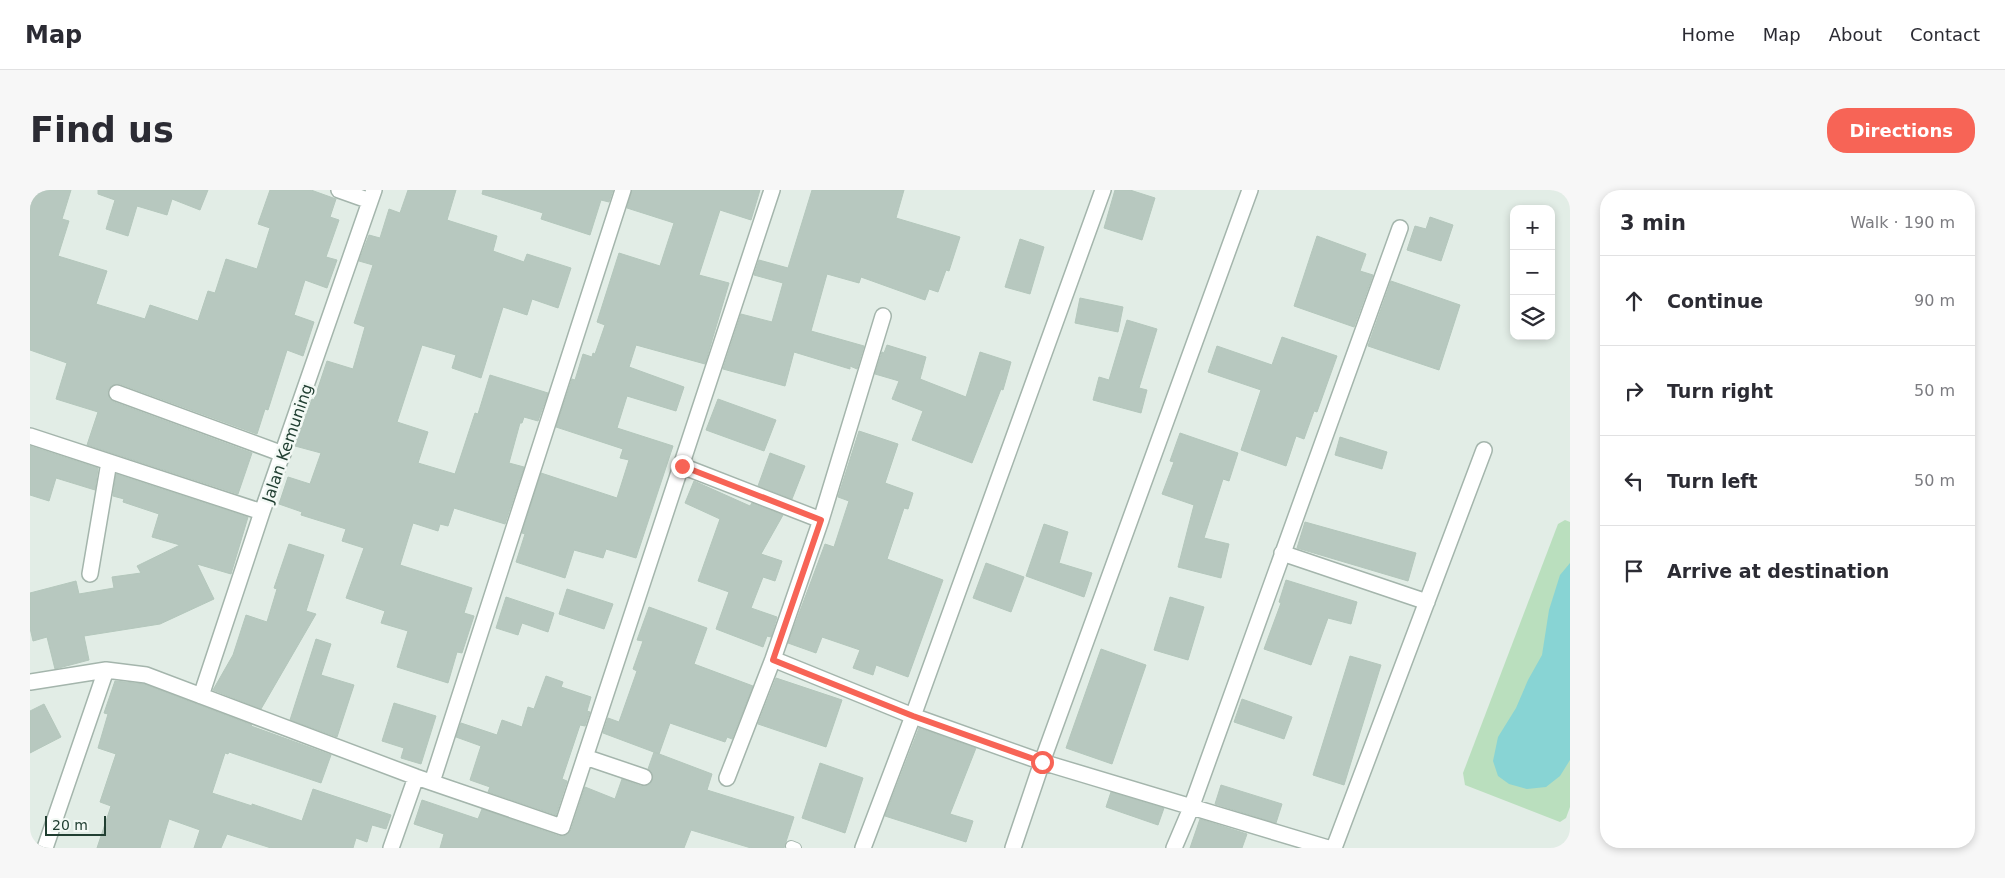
<!DOCTYPE html>
<html lang="en">
<head>
<meta charset="utf-8">
<style>
  :root { --surface:#fff; --page:#f7f7f7; --text:#2b2b33; --muted:#7c7c81; --line:#e1e1e2; --accent:#f76456 }
  body { margin:0; font-family:"DejaVu Sans",sans-serif; background:var(--page); color:var(--text) }
  .controls { position:absolute; right:15px; top:15px; display:grid; overflow:hidden; border-radius:10px; box-shadow:0 2px 8px #0003 }
  .controls button { width:45px; height:45px; display:grid; place-items:center; padding:0; border:0; border-bottom:1px solid var(--line); background:var(--surface); color:var(--text); font:25px sans-serif }
  .scale { position:absolute; left:15px; bottom:12px; width:61px; box-sizing:border-box; padding-left:5px; border:2px solid #213f32; border-top:0; font-size:14px; line-height:18px; white-space:nowrap; color:#213f32; -webkit-text-stroke:4px #f3f9f5; paint-order:stroke }
  .stop { position:absolute; width:15px; height:15px; margin:-11px; border:4px solid #f76456; border-radius:50%; background:#fff }
  .stop.end { background:#f76456; border-color:#fff; box-shadow:0 1px 5px #0008 }
  .list { margin:0; padding:0; list-style:none }
  h2 { display:flex; justify-content:space-between; align-items:center; height:65px; margin:0; padding:0 20px; font-size:21px }
  h2 small { font-size:16px; font-weight:400; color:var(--muted) }
  .list li { display:grid; grid-template-columns:32px 1fr auto; gap:15px; align-items:center; box-sizing:border-box; height:90px; padding:0 20px; border-top:1px solid var(--line) }
  .list b { display:block; font-size:19px; white-space:nowrap }
  .list em { font-size:16px; font-style:normal; color:var(--muted) }
  .icon { flex:none; width:28px; height:28px; fill:none; stroke:currentColor; stroke-width:2; stroke-linecap:round; stroke-linejoin:round }
  .map { position:relative; flex:none; width:1540px; height:658px; overflow:hidden; border-radius:20px }
  header { display:flex; align-items:center; gap:30px; box-sizing:border-box; height:70px; padding:0 25px; background:var(--surface); border-bottom:1px solid var(--line) }
  header strong { font-size:24px }
  nav { display:flex; gap:28px; margin-inline-start:auto; font-size:18px }
  .intro { display:flex; align-items:center; justify-content:space-between; box-sizing:border-box; height:120px; padding:0 30px }
  h1 { margin:0; font-size:35px }
  .button { padding:12px 22px; border-radius:20px; background:var(--accent); color:#fff; font-size:18px; font-weight:700 }
  main { display:flex; gap:30px; padding:0 30px }
  aside { flex:1; background:var(--surface); border-radius:20px; box-shadow:0 2px 8px #0003 }
  .map>svg:first-child { display:block }
  .green { fill:#badfbe }
  .water { fill:#88d4d4 }
  .building { fill:#b7c8bf; stroke:#b4c7bc }
  .lines { fill:none; stroke-linecap:round; stroke-linejoin:round }
  .service-casing { stroke:#a4b5ac; stroke-width:12 }
  .minor-casing { stroke:#a4b5ac; stroke-width:18 }
  .service { stroke:#fff; stroke-width:10 }
  .minor { stroke:#fff; stroke-width:15 }
  .route { stroke:#f76456; stroke-width:6 }
  .labels { text-anchor:middle; stroke-width:5; stroke-linejoin:round; paint-order:stroke }
  .street-label { font-size:16px; fill:#213f32; stroke:#f3f9f5 }
</style>
</head>
<body>
<header>
<strong>Map</strong>
<nav><a>Home</a><a>Map</a><a>About</a><a>Contact</a></nav>
</header>
<div class="intro"><h1>Find us</h1><a class="button">Directions</a></div>
<main>
<div class="map">
<svg width="1540" height="658" viewBox="0 0 1540 658">
  <rect width="100%" height="100%" fill="#e2ede6"/>
  <path class="green" d="M 1535,330 L 1540,332 L 1540,617 L 1536,628 L 1530,632 L 1435,595 L 1433,583 L 1528,334 Z"/>
  <path class="water" d="M 1540,373 L 1540,570 L 1530,586 L 1516,597 L 1497,599 L 1479,594 L 1468,586 L 1463,571 L 1468,547 L 1486,518 L 1498,490 L 1512,465 L 1519,420 L 1530,385 Z"/>
  <path class="building" d="M 0,0 L 41,0 L 32,29 L 39,31 L 28,66 L 77,81 L 66,114 L 115,129 L 120,115 L 168,131 L 178,101 L 185,103 L 196,69 L 227,79 L 240,38 L 228,34 L 240,0 L 281,0 L 306,9 L 300,27 L 309,30 L 296,67 L 307,70 L 297,98 L 275,90 L 264,125 L 284,132 L 273,166 L 257,160 L 238,220 L 235,219 L 227,244 L 90,194 L 81,196 L 78,200 L 80,209 L 84,212 L 222,263 L 208,304 L 57,255 L 68,222 L 26,209 L 37,173 L 0,160 Z
    M 68,0 L 178,0 L 170,20 L 142,9 L 137,25 L 107,16 L 98,46 L 76,39 L 85,10 L 68,4 Z
    M 378,0 L 426,0 L 417,30 L 467,46 L 463,61 L 494,72 L 497,64 L 541,78 L 528,118 L 502,109 L 497,125 L 473,117 L 451,188 L 422,178 L 426,165 L 392,155 L 367,232 L 398,242 L 388,273 L 425,284 L 445,223 L 448,224 L 460,185 L 518,203 L 508,231 L 494,227 L 492,233 L 490,233 L 479,273 L 494,277 L 475,334 L 424,318 L 418,336 L 410,334 L 408,341 L 383,333 L 370,375 L 442,398 L 434,423 L 444,426 L 432,463 L 427,462 L 418,493 L 367,477 L 378,441 L 351,433 L 355,421 L 316,408 L 334,358 L 312,351 L 316,339 L 271,325 L 272,322 L 249,314 L 258,287 L 280,294 L 291,263 L 265,256 L 282,209 L 284,210 L 297,171 L 323,179 L 335,137 L 324,133 L 343,75 L 329,71 L 339,45 L 350,48 L 359,19 L 370,23 Z
    M 453,0 L 583,0 L 579,12 L 571,10 L 560,45 L 511,29 L 513,23 L 452,4 Z
    M 602,0 L 730,0 L 721,30 L 690,20 L 669,85 L 699,93 L 675,174 L 606,155 L 599,177 L 654,197 L 646,221 L 597,206 L 587,238 L 643,256 L 606,368 L 576,359 L 573,368 L 544,360 L 535,388 L 486,372 L 495,344 L 492,343 L 511,283 L 587,308 L 599,270 L 590,268 L 593,259 L 526,237 L 542,189 L 545,190 L 553,164 L 562,167 L 563,163 L 565,164 L 575,135 L 567,132 L 589,63 L 630,76 L 644,33 L 597,18 Z
    M 782,0 L 874,0 L 866,28 L 930,47 L 919,81 L 916,80 L 908,102 L 899,99 L 895,110 L 831,87 L 829,93 L 797,84 L 781,141 L 834,156 L 827,179 L 820,176 L 820,179 L 764,162 L 755,196 L 693,179 L 711,124 L 742,132 L 753,93 L 724,85 L 729,70 L 758,78 Z
    M 1085,0 L 1100,0 L 1125,8 L 1112,50 L 1074,38 Z
    M 1400,27 L 1423,35 L 1411,71 L 1377,60 L 1385,36 L 1396,39 Z
    M 1287,46 L 1336,64 L 1330,81 L 1343,85 L 1324,137 L 1264,116 Z
    M 990,49 L 1014,57 L 1000,104 L 975,97 Z
    M 1361,91 L 1430,115 L 1409,180 L 1338,156 Z
    M 1050,108 L 1093,117 L 1088,142 L 1045,133 Z
    M 1097,130 L 1127,139 L 1109,198 L 1117,200 L 1111,223 L 1063,210 L 1069,187 L 1079,190 Z
    M 1252,147 L 1307,166 L 1287,222 L 1284,221 L 1274,249 L 1266,246 L 1256,276 L 1211,260 L 1231,200 L 1178,182 L 1187,156 L 1242,175 Z
    M 857,155 L 896,167 L 890,189 L 936,207 L 950,162 L 981,172 L 973,200 L 971,199 L 942,273 L 882,250 L 893,221 L 862,209 L 869,191 L 845,184 L 852,162 L 854,163 Z
    M 688,209 L 746,230 L 734,261 L 676,240 Z
    M 829,241 L 868,254 L 855,293 L 883,303 L 878,319 L 874,318 L 857,369 L 913,390 L 878,487 L 846,475 L 843,485 L 823,478 L 830,460 L 792,447 L 786,463 L 758,453 L 795,354 L 804,357 L 819,311 L 808,307 Z
    M 1150,243 L 1208,263 L 1199,291 L 1193,289 L 1174,348 L 1199,354 L 1191,388 L 1148,377 L 1164,315 L 1132,304 L 1144,272 L 1140,271 Z
    M 1310,247 L 1357,262 L 1352,279 L 1305,265 Z
    M 0,256 L 68,278 L 65,300 L 26,288 L 19,311 L 0,305 Z
    M 740,263 L 775,276 L 762,309 L 728,296 Z
    M 86,284 L 218,327 L 201,384 L 167,374 L 184,409 L 130,434 L 54,446 L 59,470 L 25,479 L 17,447 L 3,451 L 0,438 L 0,403 L 46,391 L 49,404 L 84,398 L 82,387 L 111,383 L 107,376 L 150,355 L 122,347 L 129,324 L 93,312 L 94,309 L 83,306 Z
    M 664,291 L 720,316 L 722,313 L 753,325 L 731,364 L 752,371 L 745,391 L 733,387 L 721,418 L 747,427 L 741,447 L 737,446 L 733,457 L 686,439 L 699,402 L 668,391 L 690,329 L 655,313 Z
    M 1275,332 L 1386,363 L 1378,391 L 1267,358 Z
    M 1014,334 L 1038,342 L 1029,373 L 1062,383 L 1054,407 L 996,386 Z
    M 259,354 L 294,365 L 276,421 L 286,424 L 231,519 L 183,500 L 203,465 L 216,425 L 237,432 L 247,399 L 244,398 Z
    M 956,373 L 994,387 L 981,422 L 943,408 Z
    M 1256,390 L 1327,412 L 1321,434 L 1298,428 L 1281,475 L 1234,459 L 1251,413 L 1249,412 Z
    M 537,399 L 583,414 L 574,439 L 529,424 Z
    M 476,407 L 524,423 L 518,442 L 492,433 L 488,445 L 466,438 Z
    M 1140,407 L 1174,417 L 1158,470 L 1124,460 Z
    M 619,417 L 677,438 L 664,474 L 723,496 L 702,549 L 697,547 L 695,552 L 640,533 L 629,564 L 573,543 L 578,528 L 589,532 L 607,481 L 603,479 L 613,451 L 607,450 Z
    M 286,449 L 301,454 L 291,485 L 324,495 L 307,547 L 260,530 Z
    M 1071,459 L 1116,475 L 1082,574 L 1036,558 Z
    M 1320,466 L 1351,475 L 1314,595 L 1283,585 Z
    M 516,486 L 533,492 L 531,497 L 561,507 L 557,521 L 560,522 L 555,536 L 550,535 L 532,589 L 537,591 L 526,625 L 458,602 L 460,597 L 440,590 L 451,556 L 426,547 L 431,533 L 467,545 L 472,530 L 492,537 L 498,517 L 504,519 Z
    M 746,488 L 812,510 L 796,557 L 728,534 Z
    M 85,491 L 114,494 L 222,535 L 221,536 L 301,565 L 291,593 L 199,562 L 198,564 L 195,563 L 182,603 L 222,616 L 222,614 L 272,631 L 283,599 L 361,625 L 356,639 L 342,635 L 337,652 L 326,648 L 323,658 L 241,658 L 197,644 L 191,658 L 164,658 L 170,640 L 139,629 L 130,658 L 67,658 L 81,616 L 70,612 L 86,564 L 68,558 L 78,524 L 74,523 Z
    M 1212,509 L 1262,527 L 1254,549 L 1204,532 Z
    M 364,513 L 406,526 L 391,574 L 371,568 L 374,558 L 352,551 Z
    M 14,514 L 31,547 L 0,563 L 0,521 Z
    M 889,538 L 946,558 L 920,624 L 943,631 L 936,652 L 855,626 Z
    M 624,562 L 682,584 L 677,600 L 764,627 L 754,658 L 721,658 L 661,640 L 654,658 L 410,658 L 414,644 L 384,634 L 392,610 L 448,629 L 452,619 L 529,646 L 534,646 L 541,640 L 555,597 L 585,609 L 592,589 L 611,596 L 620,594 L 623,586 L 618,579 Z
    M 790,573 L 833,588 L 815,643 L 772,628 Z
    M 1191,595 L 1252,614 L 1246,633 L 1185,614 Z
    M 1081,602 L 1134,618 L 1128,635 L 1076,617 Z
    M 1170,629 L 1217,644 L 1212,658 L 1160,658 Z"/>
  <g class="lines">
    <defs>
      <path id="service" d="M 761,656 L 766,658"/>
      <path id="minor" d="M 309,0 L 340,11
        M 87,203 L 253,264
        M 0,246 L 232,322
        M 652,276 L 791,330 L 743,469 L 697,588
        M 791,330 L 853,126
        M 1252,363 L 1397,412
        M 60,384 L 79,272
        M 743,469 L 883,526 L 1012,572 L 1298,658
        M 0,492 L 76,480 L 116,485 L 386,587 L 532,637 L 742,0
        M 171,506 L 232,322 L 344,0
        M 555,567 L 614,587
        M 402,592 L 593,0
        M 15,658 L 76,480
        M 361,658 L 386,587
        M 833,658 L 883,526 L 1073,0
        M 983,658 L 1012,572 L 1220,0
        M 1144,658 L 1161,618 L 1370,38
        M 1304,658 L 1454,260"/>
    </defs>
    <use href="#service" class="service-casing"/>
    <use href="#minor" class="minor-casing"/>
    <use href="#service" class="service"/>
    <use href="#minor" class="minor"/>
  </g>
  <g class="lines">
    <path class="route" d="M 652,276 L 791,330 L 743,470 L 883,526 L 1012,572"/>
  </g>
  <g class="labels">
    <g class="street-label">
      <text transform="translate(257 253) rotate(-71)" y="6">Jalan Kemuning</text>
    </g>
  </g>
</svg>
<div class="controls">
<button>+</button>
<button>−</button>
<button><svg class="icon" aria-label="layers" viewBox="0 0 24 24"><path d="M12 4l9 5-9 5-9-5zM3 14l9 5 9-5"/></svg></button>
</div>
<div class="scale">20 m</div>
<div class="stop" style="left:1012px;top:572px"></div>
<div class="stop end" style="left:652px;top:276px"></div>
</div>
<aside>
<h2>3 min<small>Walk · 190 m</small></h2>
<ul class="list">
<li><svg class="icon" aria-label="ahead" viewBox="0 0 24 24"><path d="M12 20V5M6 11l6-6 6 6"/></svg><div><b>Continue</b></div><em>90 m</em></li>
<li><svg class="icon" aria-label="right" viewBox="0 0 24 24"><path d="M7 20v-9h11M14 6l5 5-5 5"/></svg><div><b>Turn right</b></div><em>50 m</em></li>
<li><svg class="icon" aria-label="left" viewBox="0 0 24 24"><path d="M17 20v-9H6M10 6l-5 5 5 5"/></svg><div><b>Turn left</b></div><em>50 m</em></li>
<li><svg class="icon" aria-label="arrive" viewBox="0 0 24 24"><path d="M6 21V4h12l-3 4 3 4H6"/></svg><div><b>Arrive at destination</b></div></li>
</ul>
</aside>
</main>
</body>
</html>
